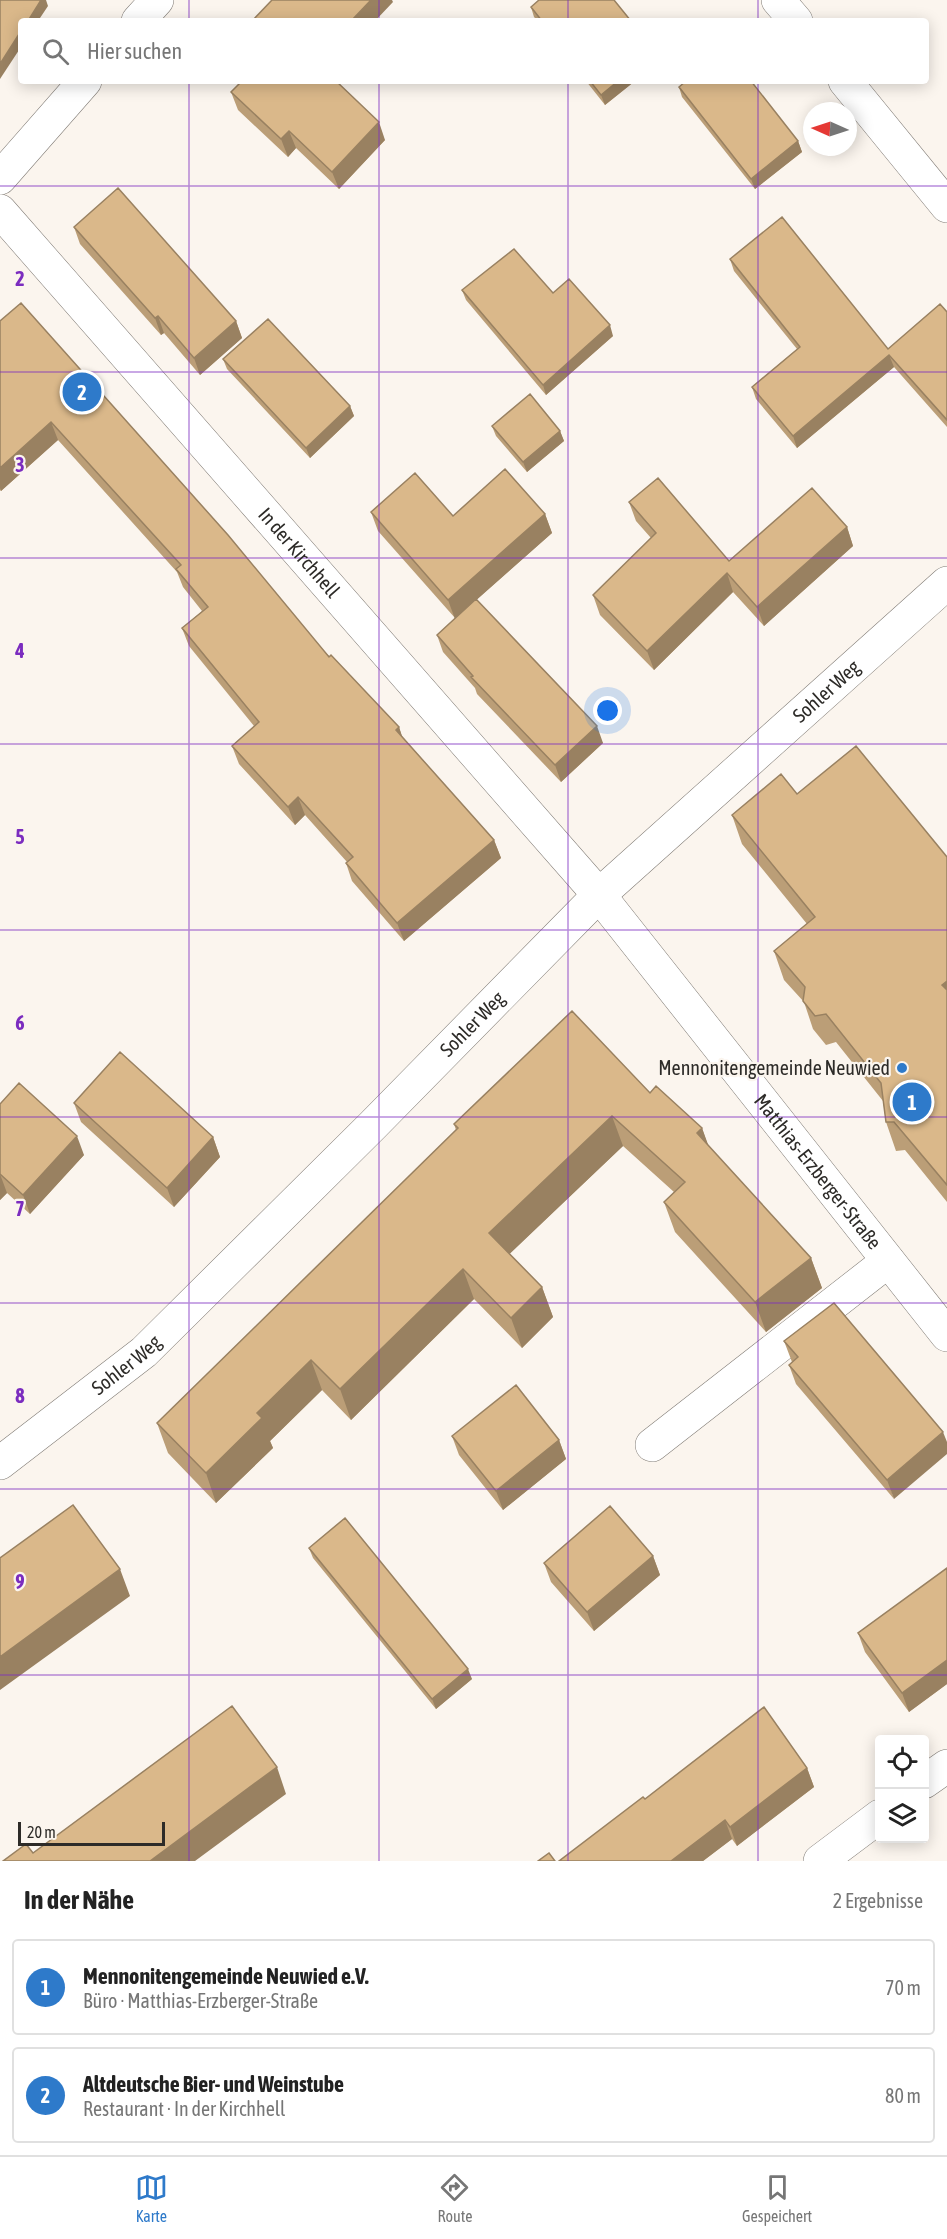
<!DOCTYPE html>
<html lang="de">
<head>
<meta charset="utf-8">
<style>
  :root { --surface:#fff; --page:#f6f6f6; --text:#222; --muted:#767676; --line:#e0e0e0; --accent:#2e7aca }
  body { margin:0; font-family:"Asap Condensed",sans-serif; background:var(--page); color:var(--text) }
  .controls { position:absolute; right:18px; bottom:18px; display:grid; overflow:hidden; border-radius:6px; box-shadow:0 3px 15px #0003 }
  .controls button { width:54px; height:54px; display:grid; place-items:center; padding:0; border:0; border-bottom:2px solid var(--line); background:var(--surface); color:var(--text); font:30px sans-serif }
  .compass { position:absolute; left:803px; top:102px; width:54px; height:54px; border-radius:50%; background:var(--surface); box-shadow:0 3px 15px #0003; rotate:273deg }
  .scale { position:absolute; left:18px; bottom:15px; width:147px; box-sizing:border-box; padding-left:6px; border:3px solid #2d2b28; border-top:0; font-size:16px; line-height:21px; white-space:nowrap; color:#2d2b28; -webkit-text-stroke:4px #fbf5ee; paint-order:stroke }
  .you { position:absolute; left:608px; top:711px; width:21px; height:21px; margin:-15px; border:4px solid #fff; border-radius:50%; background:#1a73e8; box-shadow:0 0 0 9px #1a73e833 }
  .badge { display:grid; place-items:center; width:39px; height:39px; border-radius:50%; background:var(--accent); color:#fff; font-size:20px; font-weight:700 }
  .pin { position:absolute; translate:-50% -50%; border:3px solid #fff; box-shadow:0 2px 6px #0006 }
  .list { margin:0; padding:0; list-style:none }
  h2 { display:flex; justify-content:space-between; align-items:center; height:78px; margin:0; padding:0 24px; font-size:26px }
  h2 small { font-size:20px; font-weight:400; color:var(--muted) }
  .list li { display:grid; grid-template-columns:39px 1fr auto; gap:18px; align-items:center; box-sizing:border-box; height:96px; margin:0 12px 12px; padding:0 12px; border:2px solid var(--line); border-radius:6px }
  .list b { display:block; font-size:22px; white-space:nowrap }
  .list p { margin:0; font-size:20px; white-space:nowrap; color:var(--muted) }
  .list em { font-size:20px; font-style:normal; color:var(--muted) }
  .icon { flex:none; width:33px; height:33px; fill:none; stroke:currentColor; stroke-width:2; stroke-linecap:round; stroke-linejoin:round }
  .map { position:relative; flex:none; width:947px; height:1861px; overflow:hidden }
  .search { position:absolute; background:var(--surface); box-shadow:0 3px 15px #0003; left:18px; right:18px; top:18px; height:66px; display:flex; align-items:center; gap:15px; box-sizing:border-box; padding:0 21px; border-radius:6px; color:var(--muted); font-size:22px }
  .sheet { height:294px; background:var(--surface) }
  nav { display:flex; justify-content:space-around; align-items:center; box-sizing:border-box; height:84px; border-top:2px solid var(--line); background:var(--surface); font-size:16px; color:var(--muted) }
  nav a { display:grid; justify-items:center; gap:3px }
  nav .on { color:var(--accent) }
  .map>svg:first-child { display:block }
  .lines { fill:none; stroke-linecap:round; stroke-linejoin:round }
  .minor-casing { stroke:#817c76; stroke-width:34 }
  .minor { stroke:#fff; stroke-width:33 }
  .wall { fill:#bb9e77 }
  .shaded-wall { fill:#998161 }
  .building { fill:#dab88a; stroke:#998161; stroke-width:1.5 }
  .grid { fill:none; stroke:#7b2cbf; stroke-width:1.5; stroke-opacity:0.55 }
  .poi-dot { fill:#2e7aca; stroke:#fbf5ee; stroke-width:2 }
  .labels { text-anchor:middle; stroke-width:4.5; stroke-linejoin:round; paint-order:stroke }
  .street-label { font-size:20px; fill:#2d2b28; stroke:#fbf5ee }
  .poi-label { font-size:20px; fill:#2d2b28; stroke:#fbf5ee; text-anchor:end }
  .grid-label { font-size:20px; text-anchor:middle; font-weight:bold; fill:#7b2cbf; stroke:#fbf5ee; stroke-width:4.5; stroke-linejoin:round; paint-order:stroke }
</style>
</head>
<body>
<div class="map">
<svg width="947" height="1861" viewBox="0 0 947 1861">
  <rect width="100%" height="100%" fill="#fbf5ee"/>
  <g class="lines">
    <defs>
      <g id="minor">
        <path d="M 778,0 L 796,21"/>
        <path d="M 138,21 L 157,0"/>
        <path d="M 845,81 L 947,206"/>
        <path d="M 0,178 L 85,81"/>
        <path id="s1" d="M 0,211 L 599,895 L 947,1335"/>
        <path d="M 652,1445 L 888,1261"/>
        <path id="s2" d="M 0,1463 L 144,1352 L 373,1125 L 599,895 L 947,583"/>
        <path d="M 924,1782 L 947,1766"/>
        <path d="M 820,1861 L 880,1816"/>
      </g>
    </defs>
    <use href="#minor" class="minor-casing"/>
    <use href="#minor" class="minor"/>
  </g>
  <path class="wall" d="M 531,7 L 631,21 L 538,21 L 534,17 Z
    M 586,81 L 635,81 L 605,105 Z
    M 679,87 L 798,141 L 802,152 L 755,189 L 682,97 Z
    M 231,92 L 385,140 L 339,189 L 296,148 L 288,157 L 238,110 Z
    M 74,227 L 236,321 L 242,338 L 200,375 L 164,333 L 161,335 L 80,244 Z
    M 730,259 L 888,349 L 947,312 L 947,427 L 894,367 L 797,448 L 756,399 L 752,387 L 797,349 L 734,271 Z
    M 462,290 L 553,293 L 613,336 L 546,395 L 466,300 Z
    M 0,321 L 399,727 L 402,737 L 494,840 L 501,858 L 404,941 L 352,881 L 346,863 L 347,862 L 305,815 L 295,825 L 239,764 L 232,746 L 254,726 L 189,646 L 182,628 L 202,611 L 183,587 L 177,572 L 58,440 L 1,491 L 0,490 Z
    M 223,359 L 350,406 L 354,416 L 310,458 L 227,369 Z
    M 492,426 L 560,431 L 564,441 L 527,472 L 496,436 Z
    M 629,502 L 729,561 L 847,527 L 853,546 L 764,626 L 733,592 L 654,670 L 600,615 L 593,595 L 651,538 L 636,521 Z
    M 371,512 L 453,516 L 545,514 L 552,533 L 476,600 L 603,743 L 561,782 L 477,694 L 475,688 L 443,652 L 437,635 L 455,618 L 378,531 Z
    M 797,794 L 947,857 L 947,1202 L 905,1150 L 896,1151 L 886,1122 L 883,1101 L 836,1042 L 826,1045 L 813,1029 L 804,1002 L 784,980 L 774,951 L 807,924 L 742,844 L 732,815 Z
    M 650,1093 L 702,1128 L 708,1146 L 811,1258 L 822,1288 L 766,1332 L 675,1232 L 664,1202 L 674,1192 L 623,1146 L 509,1254 L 542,1287 L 553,1317 L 522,1348 L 474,1299 L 351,1420 L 322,1390 L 270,1441 L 273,1448 L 216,1503 L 168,1453 L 157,1423 L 456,1130 L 454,1124 Z
    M 74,1103 L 213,1137 L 220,1157 L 174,1207 L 81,1122 Z
    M 0,1104 L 84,1155 L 30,1214 L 7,1193 L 0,1200 Z
    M 834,1303 L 894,1499 L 796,1384 L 789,1365 L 792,1362 L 784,1341 Z
    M 452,1436 L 559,1440 L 566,1459 L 503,1510 L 459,1455 Z
    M 309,1548 L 472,1679 L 436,1709 L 313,1558 Z
    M 653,1556 L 660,1575 L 594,1631 L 551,1582 L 544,1563 Z
    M 947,1568 L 947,1684 L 909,1712 L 865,1652 L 858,1633 Z
    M 807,1768 L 814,1787 L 737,1846 L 732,1839 L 703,1861 L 559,1861 L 645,1799 Z"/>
  <path class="shaded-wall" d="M 41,0 L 46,0 L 48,6 L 38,21 L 28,21 Z
    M 371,0 L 392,0 L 393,2 L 375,21 L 351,21 Z
    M 21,31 L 21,47 L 0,79 L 0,64 Z
    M 618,81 L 635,81 L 605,105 L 601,95 Z
    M 379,122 L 385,140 L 339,189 L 332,172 Z
    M 289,131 L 296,148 L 288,157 L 281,139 Z
    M 798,141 L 802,152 L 755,189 L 751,179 Z
    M 158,316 L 164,333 L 161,335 L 155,318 Z
    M 236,321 L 242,338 L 200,375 L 194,358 Z
    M 610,325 L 613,336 L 546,395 L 543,385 Z
    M 889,355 L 894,367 L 797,448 L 793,436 Z
    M 350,406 L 354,416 L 310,458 L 306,448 Z
    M 51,422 L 58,440 L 1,491 L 0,488 L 0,468 Z
    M 560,431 L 564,441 L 527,472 L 523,462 Z
    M 545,514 L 552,533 L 455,619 L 448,600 Z
    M 847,527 L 853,546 L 764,626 L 757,607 Z
    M 727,573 L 733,592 L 654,670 L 647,651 Z
    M 597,726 L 603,743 L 561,782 L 555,765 Z
    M 399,727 L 405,745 L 396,730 Z
    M 298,797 L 305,815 L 295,825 L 288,807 Z
    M 494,840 L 501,858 L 404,941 L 397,923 Z
    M 947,981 L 947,997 L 942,985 Z
    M 612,1116 L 623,1146 L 500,1263 L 489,1233 Z
    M 702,1128 L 713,1158 L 697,1133 Z
    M 77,1136 L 84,1155 L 30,1214 L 23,1195 Z
    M 213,1137 L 220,1157 L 174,1207 L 167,1188 Z
    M 0,1174 L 7,1193 L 0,1200 Z
    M 811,1258 L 822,1288 L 766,1332 L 755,1302 Z
    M 463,1269 L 474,1299 L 351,1420 L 340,1389 Z
    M 542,1287 L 553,1317 L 522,1348 L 511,1318 Z
    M 311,1360 L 322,1390 L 270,1441 L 273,1448 L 216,1503 L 206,1473 L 257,1413 Z
    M 943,1432 L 947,1442 L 947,1454 L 894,1499 L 887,1480 Z
    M 559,1440 L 566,1459 L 503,1510 L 496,1491 Z
    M 653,1556 L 660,1575 L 594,1631 L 587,1612 Z
    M 120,1569 L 130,1596 L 0,1690 L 0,1657 Z
    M 947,1660 L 947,1684 L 909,1712 L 902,1693 Z
    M 468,1669 L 472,1679 L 436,1709 L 432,1699 Z
    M 277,1767 L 286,1794 L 195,1861 L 150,1861 Z
    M 807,1768 L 814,1787 L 737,1846 L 730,1827 Z
    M 725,1820 L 732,1839 L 703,1861 L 671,1861 Z"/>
  <path class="building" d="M 0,0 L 41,0 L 28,21 L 21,21 L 21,31 L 0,64 Z
    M 272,0 L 371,0 L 351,21 L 252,21 Z
    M 539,0 L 614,0 L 631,21 L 542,21 L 531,7 Z
    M 242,81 L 336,81 L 379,122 L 332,172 L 289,131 L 281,139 L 231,92 Z
    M 590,81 L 618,81 L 601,95 Z
    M 686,81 L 751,81 L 798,141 L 751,179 L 679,87 Z
    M 118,188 L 236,321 L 194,358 L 158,316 L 155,318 L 74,227 Z
    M 782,217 L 888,349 L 940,304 L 947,312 L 947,420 L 889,355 L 793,436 L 752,387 L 800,347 L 730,259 Z
    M 514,249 L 553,293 L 569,279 L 610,325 L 543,385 L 462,290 Z
    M 21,303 L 228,535 L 329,657 L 331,655 L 399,727 L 396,730 L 494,840 L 397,923 L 346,863 L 353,857 L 298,797 L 288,807 L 232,746 L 259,722 L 182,628 L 208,607 L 176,569 L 181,565 L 51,422 L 0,468 L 0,321 Z
    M 268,319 L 350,406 L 306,448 L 223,359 Z
    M 530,394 L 560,431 L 523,462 L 492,426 Z
    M 505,469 L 545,514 L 448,600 L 371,512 L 415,473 L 453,516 Z
    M 658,478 L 729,561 L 812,488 L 847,527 L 757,607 L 727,573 L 647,651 L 593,595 L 656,533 L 629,502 Z
    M 476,599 L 597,726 L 555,765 L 471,677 L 473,676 L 437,635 Z
    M 856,746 L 947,857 L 947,981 L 942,985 L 947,990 L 947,1185 L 894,1122 L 886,1122 L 881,1083 L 826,1014 L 815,1016 L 803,1001 L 805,987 L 774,951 L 815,917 L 732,815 L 781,774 L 797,794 Z
    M 572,1011 L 650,1093 L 656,1086 L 702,1128 L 697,1133 L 811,1258 L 755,1302 L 664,1202 L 685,1182 L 612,1116 L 489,1233 L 542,1287 L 511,1318 L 463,1269 L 340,1389 L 311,1360 L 257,1413 L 262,1418 L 206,1473 L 157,1423 L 458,1128 L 454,1124 Z
    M 120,1052 L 213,1137 L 167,1188 L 74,1103 Z
    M 19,1083 L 77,1136 L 23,1195 L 0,1174 L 0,1104 Z
    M 834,1303 L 943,1432 L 887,1480 L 789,1365 L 798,1357 L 784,1341 Z
    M 516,1385 L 559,1440 L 496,1491 L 452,1436 Z
    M 73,1505 L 120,1569 L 0,1657 L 0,1558 Z
    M 610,1506 L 653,1556 L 587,1612 L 544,1563 Z
    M 345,1518 L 468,1669 L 432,1699 L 309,1548 Z
    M 947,1568 L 947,1660 L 902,1693 L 858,1633 Z
    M 232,1706 L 277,1767 L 150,1861 L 3,1861 L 26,1844 L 33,1853 Z
    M 764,1707 L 807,1768 L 730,1827 L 725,1820 L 671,1861 L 559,1861 L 643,1797 L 645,1799 Z
    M 549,1853 L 555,1861 L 538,1861 Z"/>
  <path class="grid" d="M 189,0 L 189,21M 379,0 L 379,21M 568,0 L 568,21M 758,0 L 758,21M 189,81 L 189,1861M 379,81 L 379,1861M 568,81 L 568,1861M 758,81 L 758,1861M 0,186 L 947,186M 0,372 L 947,372M 0,558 L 947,558M 0,744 L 947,744M 0,930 L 947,930M 0,1117 L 947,1117M 0,1303 L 947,1303M 0,1489 L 947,1489M 0,1675 L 947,1675"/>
  <circle class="poi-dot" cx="902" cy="1068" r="6"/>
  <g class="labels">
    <g class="street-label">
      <text dy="7" stroke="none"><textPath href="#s1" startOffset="454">In der Kirchhell</textPath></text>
      <text dy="7" stroke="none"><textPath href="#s2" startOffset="1132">Sohler Weg</textPath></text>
      <text dy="7" stroke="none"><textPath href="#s2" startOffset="646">Sohler Weg</textPath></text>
      <text dy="7" stroke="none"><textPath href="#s1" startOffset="1262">Matthias-Erzberger-Straße</textPath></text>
      <text dy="7" stroke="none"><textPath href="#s2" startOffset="160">Sohler Weg</textPath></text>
    </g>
    <g class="poi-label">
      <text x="890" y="1075">Mennonitengemeinde Neuwied</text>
    </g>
  </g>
  <g class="grid-label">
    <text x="20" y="286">2</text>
    <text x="20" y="472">3</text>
    <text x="20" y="658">4</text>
    <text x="20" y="844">5</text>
    <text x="20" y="1030">6</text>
    <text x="20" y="1216">7</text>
    <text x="20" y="1403">8</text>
    <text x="20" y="1589">9</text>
  </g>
</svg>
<div class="controls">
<button><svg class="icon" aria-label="locate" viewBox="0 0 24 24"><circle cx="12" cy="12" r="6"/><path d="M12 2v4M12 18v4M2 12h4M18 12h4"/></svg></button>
<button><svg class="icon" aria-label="layers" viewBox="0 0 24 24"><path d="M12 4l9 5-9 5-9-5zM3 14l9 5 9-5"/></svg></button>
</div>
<svg class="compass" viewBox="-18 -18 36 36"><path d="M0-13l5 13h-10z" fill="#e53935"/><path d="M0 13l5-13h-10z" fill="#767676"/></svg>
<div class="scale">20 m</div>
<div class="you"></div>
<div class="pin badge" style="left:912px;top:1102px">1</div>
<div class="pin badge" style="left:82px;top:392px">2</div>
<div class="search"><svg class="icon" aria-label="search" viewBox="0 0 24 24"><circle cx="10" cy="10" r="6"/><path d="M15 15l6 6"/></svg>Hier suchen</div>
</div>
<section class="sheet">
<h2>In der Nähe<small>2 Ergebnisse</small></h2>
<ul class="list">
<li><span class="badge">1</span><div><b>Mennonitengemeinde Neuwied e.V.</b><p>Büro · Matthias-Erzberger-Straße</p></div><em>70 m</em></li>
<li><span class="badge">2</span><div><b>Altdeutsche Bier- und Weinstube</b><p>Restaurant · In der Kirchhell</p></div><em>80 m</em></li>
</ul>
</section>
<nav>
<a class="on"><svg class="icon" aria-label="map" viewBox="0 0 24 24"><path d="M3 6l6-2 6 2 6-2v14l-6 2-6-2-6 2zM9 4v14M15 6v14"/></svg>Karte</a>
<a><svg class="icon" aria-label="directions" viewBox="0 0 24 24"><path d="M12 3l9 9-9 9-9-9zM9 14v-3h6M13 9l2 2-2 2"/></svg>Route</a>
<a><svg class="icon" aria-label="saved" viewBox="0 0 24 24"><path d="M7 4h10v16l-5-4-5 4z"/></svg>Gespeichert</a>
</nav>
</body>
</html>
